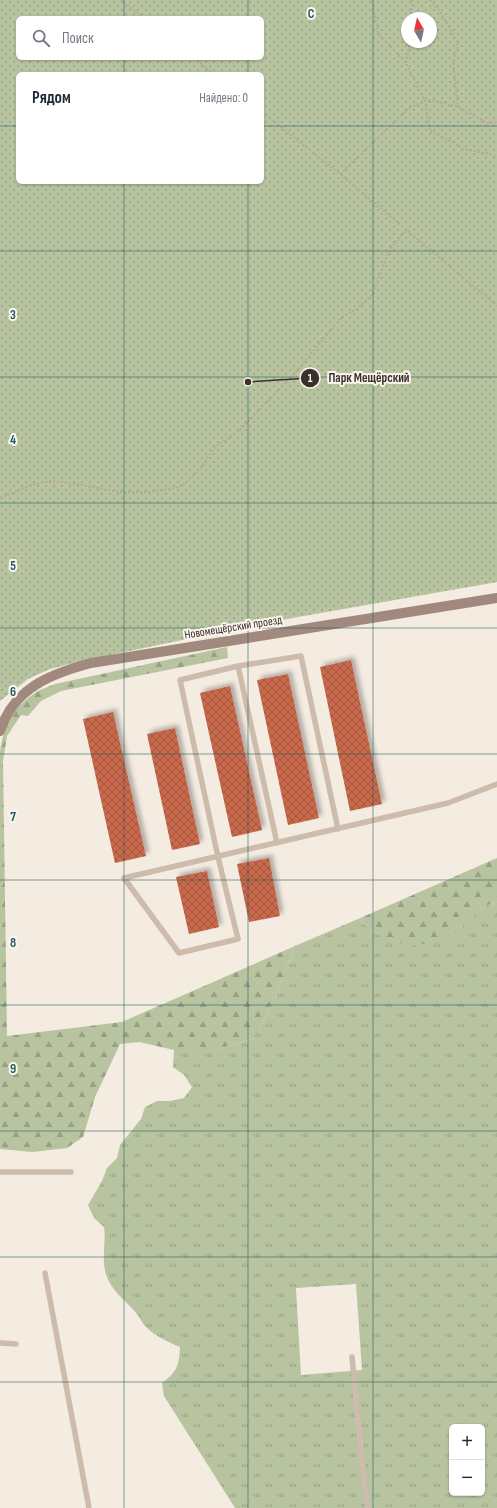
<!DOCTYPE html>
<html lang="ru">
<head>
<meta charset="utf-8">
<style>
  :root { --surface:#fff; --page:#f2f2f3; --text:#1f2937; --muted:#747a83; --line:#e0e1e3 }
  body { margin:0; font-family:"Sofia Sans Condensed",sans-serif; background:var(--page); color:var(--text) }
  .controls { position:absolute; right:12px; bottom:12px; display:grid; overflow:hidden; border-radius:6px; box-shadow:0 1px 3px #0004 }
  .controls button { width:36px; height:36px; display:grid; place-items:center; padding:0; border:0; border-bottom:1px solid var(--line); background:var(--surface); color:var(--text); font:20px sans-serif }
  .compass { position:absolute; left:401px; top:12px; width:36px; height:36px; border-radius:50%; background:var(--surface); box-shadow:0 1px 3px #0004; rotate:351deg }
  .list { margin:0; padding:0; list-style:none }
  h2 { display:flex; justify-content:space-between; align-items:center; height:52px; margin:0; padding:0 16px; font-size:17px }
  h2 small { font-size:13px; font-weight:400; color:var(--muted) }
  .icon { flex:none; width:22px; height:22px; fill:none; stroke:currentColor; stroke-width:2; stroke-linecap:round; stroke-linejoin:round }
  .map { position:relative; flex:none; width:497px; height:1508px; overflow:hidden }
  .search { position:absolute; background:var(--surface); box-shadow:0 1px 3px #0004; left:16px; top:16px; width:248px; height:44px; display:flex; align-items:center; gap:10px; box-sizing:border-box; padding:0 14px; border-radius:6px; color:var(--muted); font-size:15px }
  .panel { position:absolute; background:var(--surface); box-shadow:0 1px 3px #0004; left:16px; top:72px; width:248px; height:112px; border-radius:6px }
  .map>svg:first-child { display:block }
  .grass { fill:url(#grass-tufts); fill-rule:evenodd }
  .forest { fill:url(#forest-firs) }
  .park { fill:url(#park-dots); fill-rule:evenodd }
  .building { fill:url(#building-cross-hatch); filter:url(#shadow) }
  .lines { fill:none; stroke-linecap:round; stroke-linejoin:round }
  .path { stroke:#b9a596; stroke-width:2; stroke-dasharray:2 2; stroke-linecap:butt }
  .lane { stroke:#cdbbac; stroke-width:5.5 }
  .secondary { stroke:#a18a7d; stroke-width:10 }
  .grid { fill:none; stroke:#1f5a5e; stroke-width:1; stroke-opacity:0.55 }
  .labels { text-anchor:middle; stroke-width:4; stroke-linejoin:round; paint-order:stroke }
  .street-label { font-size:12px; fill:#3b302b; stroke:#fbf5ee }
  .grid-label { font-size:13px; text-anchor:middle; font-weight:bold; fill:#1f5a5e; stroke:#fbf5ee; stroke-width:4; stroke-linejoin:round; paint-order:stroke }
  .leader { fill:none; stroke:#3b302b; stroke-width:1.5 }
  .callout-dot { fill:#3b302b; stroke:#fbf5ee; stroke-width:1.5 }
  .mark-label { font-size:12px; text-anchor:middle; font-weight:bold; fill:#fff }
  .callout-label { font-size:13px; text-anchor:middle; font-weight:bold; fill:#3b302b; stroke:#fbf5ee; stroke-width:4; stroke-linejoin:round; paint-order:stroke }
</style>
</head>
<body>
<div class="map">
<svg width="497" height="1508" viewBox="0 0 497 1508">
  <defs>
    <pattern id="grass-tufts" width="24" height="20" patternUnits="userSpaceOnUse"><rect width="24" height="20" fill="#b8c4a0"/><path d="M3 7l-1-3M5 7V3M7 7l1-3M15 17l-1-3M17 17v-4M19 17l1-3" fill="none" stroke="#97a083"/></pattern>
    <pattern id="forest-firs" width="22" height="20" patternUnits="userSpaceOnUse"><rect width="22" height="20" fill="#b8c4a0"/><path d="M5 1l3.5 6h-7zM16 11l3.5 6h-7z" fill="#97a083"/></pattern>
    <pattern id="park-dots" width="8" height="8" patternUnits="userSpaceOnUse"><rect width="8" height="8" fill="#b8c4a0"/><path d="M2 2h.1M6 6h.1" fill="none" stroke="#97a083" stroke-width="1.8" stroke-linecap="round"/></pattern>
    <pattern id="building-cross-hatch" width="8" height="8" patternUnits="userSpaceOnUse"><rect width="8" height="8" fill="#c8694b"/><path d="M0 0l8 8M0 8l8-8" fill="none" stroke="#a4573f"/></pattern>
    <filter id="shadow"><feDropShadow dx="3.5" dy="-3.5" stdDeviation="2" flood-color="#0004"/></filter>
  </defs>
  <rect width="100%" height="100%" fill="#f4ebe1"/>
  <path class="grass" d="M 497,901 L 497,1508 L 235,1508 L 164,1396 L 162,1383 C 177,1372 179,1366 180,1347 C 168,1342 155,1336 146,1327 C 142,1323 140,1318 137,1314 C 125,1299 109,1290 105,1270 C 102,1255 106,1241 104,1227 L 94,1218 L 88,1205 L 102,1181 L 107,1168 L 117,1158 L 120,1145 L 141,1119 L 145,1107 L 157,1101 L 170,1101 L 184,1098 L 192,1087 L 184,1075 L 173,1067 L 174,1050 L 215,1050 L 255,1038 L 275,997 L 295,946 L 358,919 L 378,935 L 448,940 L 480,909 ZM 356,1284 L 362,1370 L 301,1375 L 296,1288 ZM 452,1427 L 482,1427 L 482,1493 L 452,1493 Z"/>
  <path class="forest" d="M 227,647 L 228,658 L 61,691 L 41,701 L 28,716 L 21,715 L 7,736 L 3,761 L 7,1036 L 122,1022 L 295,946 L 275,997 L 255,1038 L 215,1050 L 174,1050 L 139,1042 L 120,1044 L 95,1097 L 83,1137 L 67,1148 L 32,1152 L 0,1149 L 0,753 C 3,726 13,708 35,693 C 40,689 49,687 55,684 Z
    M 497,858 L 497,901 L 480,909 L 448,940 L 410,946 L 378,935 L 358,919 Z"/>
  <path class="park" d="M 0,0 L 497,0 L 497,582 L 264,623 L 81,661 L 50,669 L 28,679 L 0,701 ZM 18,18 L 262,18 L 262,58 L 18,58 ZM 407,18 L 431,18 L 431,42 L 407,42 ZM 18,74 L 262,74 L 262,182 L 18,182 Z"/>
  <path class="building" d="M 351,660 L 382,804 L 350,811 L 320,667 Z
    M 288,674 L 319,818 L 288,825 L 257,680 Z
    M 230,686 L 262,830 L 232,837 L 200,693 Z
    M 113,712 L 146,856 L 115,863 L 83,719 Z
    M 175,728 L 200,844 L 172,850 L 147,734 Z
    M 269,858 L 280,916 L 249,922 L 237,864 Z
    M 207,871 L 219,927 L 189,934 L 176,877 Z"/>
  <g class="lines">
    <path class="path" d="M 121,0 L 144,18
      M 372,0 L 378,33 L 406,63 L 425,101 L 430,131 L 468,150 L 491,154 L 497,157
      M 430,0 L 439,10 L 458,43 L 453,62 L 458,107
      M 411,18 L 412,0
      M 194,58 L 214,74
      M 406,63 L 410,42
      M 262,112 L 340,174 L 497,306
      M 340,174 L 409,108 L 425,101 L 432,100 L 458,107 L 489,124 L 497,122
      M 0,498 L 31,485 L 50,481 L 70,483 L 119,492 L 148,492 L 175,488 L 186,483 L 200,469 L 215,447 L 242,428 L 294,374 L 341,318 L 358,308 L 372,295 L 390,249 L 407,229"/>
    <path class="lane" d="M 238,666 L 301,656 L 338,829
      M 277,843 L 238,666 L 180,680 L 218,857 L 238,939 L 179,953 L 124,878 L 448,803 L 497,784
      M 0,1172 L 71,1172
      M 45,1273 L 89,1508
      M 0,1343 L 16,1344
      M 352,1357 L 364,1481 L 368,1508"/>
    <path class="secondary" d="M 0,731 C 14,688 50,674 91,663 L 497,598"/>
  </g>
  <path class="grid" d="M 124,0 L 124,18M 248,0 L 248,18M 373,0 L 373,1508M 124,58 L 124,74M 248,58 L 248,74M 0,126 L 18,126M 262,126 L 497,126M 124,182 L 124,1508M 248,182 L 248,1508M 0,251 L 497,251M 0,377 L 497,377M 0,503 L 497,503M 0,628 L 497,628M 0,754 L 497,754M 0,880 L 497,880M 0,1005 L 497,1005M 0,1131 L 497,1131M 0,1257 L 497,1257M 0,1382 L 497,1382"/>
  <g class="labels">
    <g class="street-label">
      <text transform="translate(233 627) rotate(-9)" y="4">Новомещёрский проезд</text>
    </g>
  </g>
  <g class="grid-label">
    <text x="311" y="18">C</text>
    <text x="13" y="319">3</text>
    <text x="13" y="444">4</text>
    <text x="13" y="570">5</text>
    <text x="13" y="696">6</text>
    <text x="13" y="821">7</text>
    <text x="13" y="947">8</text>
    <text x="13" y="1073">9</text>
  </g>
  <path class="leader" d="M248 382L310 378"/>
  <g class="callout-dot">
    <circle cx="248" cy="382" r="4"/>
    <circle cx="310" cy="378" r="10"/>
  </g>
  <g class="mark-label">
    <text x="310" y="382">1</text>
  </g>
  <g class="callout-label">
    <text x="369" y="382">Парк Мещёрский</text>
  </g>
</svg>
<div class="controls">
<button>+</button>
<button>−</button>
</div>
<svg class="compass" viewBox="-18 -18 36 36"><path d="M0-13l5 13h-10z" fill="#e53935"/><path d="M0 13l5-13h-10z" fill="#747a83"/></svg>
<div class="search"><svg class="icon" aria-label="search" viewBox="0 0 24 24"><circle cx="10" cy="10" r="6"/><path d="M15 15l6 6"/></svg>Поиск</div>
<section class="panel">
<h2>Рядом<small>Найдено: 0</small></h2>
<ul class="list">
</ul>
</section>
</div>
</body>
</html>
